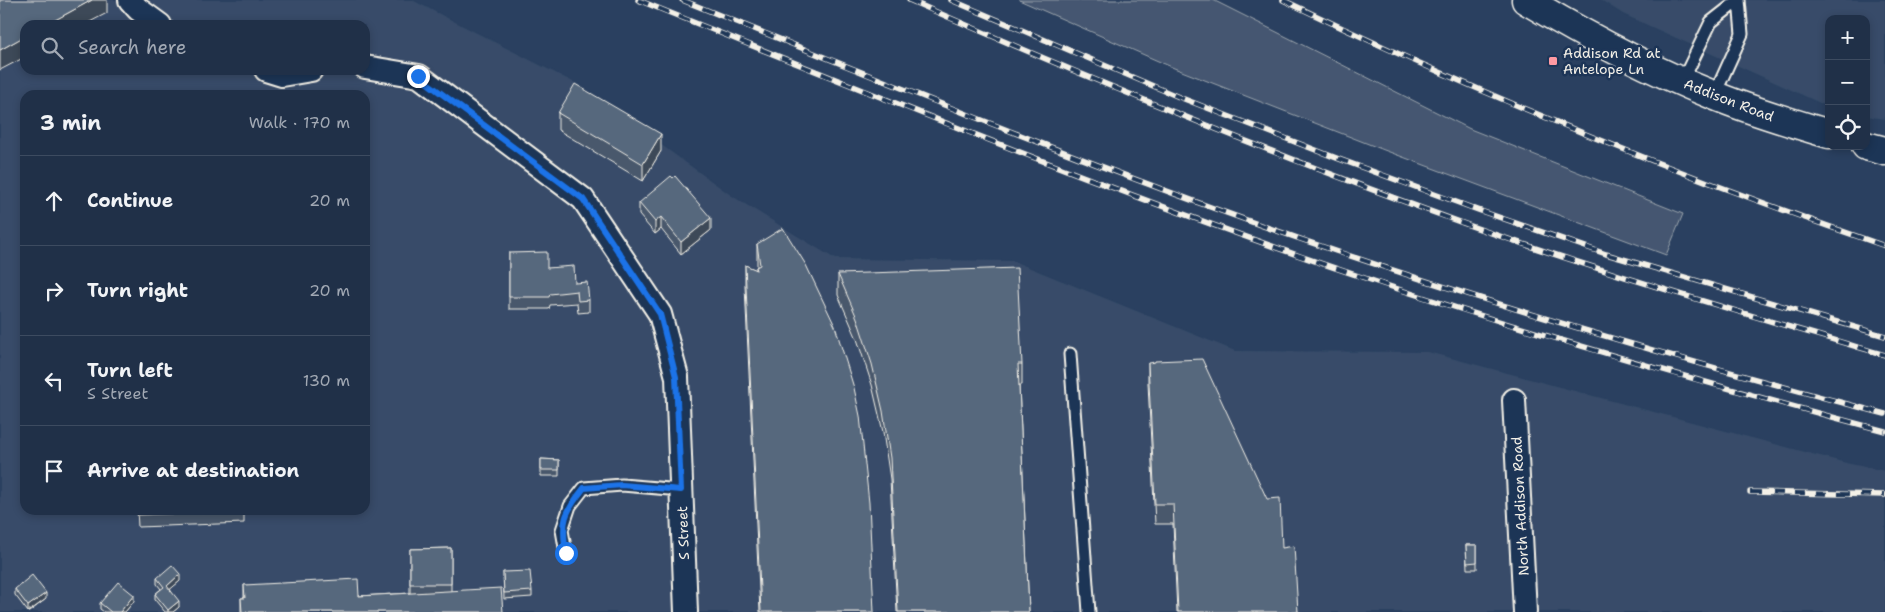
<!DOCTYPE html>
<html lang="en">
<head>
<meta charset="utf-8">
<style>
  :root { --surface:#203048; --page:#28384f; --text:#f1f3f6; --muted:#a2a9b4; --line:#3d4b60 }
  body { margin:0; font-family:"Shantell Sans",sans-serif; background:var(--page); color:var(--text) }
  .controls { position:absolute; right:15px; top:15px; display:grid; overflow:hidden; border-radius:10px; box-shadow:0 2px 8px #0003 }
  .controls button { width:45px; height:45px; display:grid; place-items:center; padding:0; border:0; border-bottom:1px solid var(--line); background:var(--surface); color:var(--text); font:25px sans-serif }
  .stop { position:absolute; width:15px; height:15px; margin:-11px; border:4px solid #1a73e8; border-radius:50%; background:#fff }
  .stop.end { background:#1a73e8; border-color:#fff; box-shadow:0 1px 5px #0008 }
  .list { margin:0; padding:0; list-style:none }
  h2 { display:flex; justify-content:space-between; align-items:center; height:65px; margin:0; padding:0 20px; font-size:21px }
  h2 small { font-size:16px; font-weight:400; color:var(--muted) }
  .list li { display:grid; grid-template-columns:32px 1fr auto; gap:15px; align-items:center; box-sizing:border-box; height:90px; padding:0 20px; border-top:1px solid var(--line) }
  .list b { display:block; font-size:19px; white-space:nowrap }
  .list p { margin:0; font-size:16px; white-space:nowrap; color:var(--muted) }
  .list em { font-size:16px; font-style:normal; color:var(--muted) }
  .icon { flex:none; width:28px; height:28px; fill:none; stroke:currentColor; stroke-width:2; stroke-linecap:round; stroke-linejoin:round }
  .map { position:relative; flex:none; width:1885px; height:612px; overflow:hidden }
  .search { position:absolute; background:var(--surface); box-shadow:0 2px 8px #0003; left:20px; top:20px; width:350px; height:55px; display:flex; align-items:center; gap:12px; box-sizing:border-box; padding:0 18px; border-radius:15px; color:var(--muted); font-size:19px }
  .panel { position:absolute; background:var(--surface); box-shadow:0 2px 8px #0003; left:20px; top:90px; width:350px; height:425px; border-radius:15px }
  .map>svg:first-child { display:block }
  .built { fill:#374c69; fill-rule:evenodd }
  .green { fill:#445771; stroke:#9ca4ac }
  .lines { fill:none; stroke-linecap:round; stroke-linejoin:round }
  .service-casing { stroke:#f4f1e8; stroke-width:15 }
  .minor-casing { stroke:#f4f1e8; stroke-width:26 }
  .tertiary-casing { stroke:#f4f1e8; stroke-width:31 }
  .service { stroke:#1d3557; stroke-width:11 }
  .minor { stroke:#1d3557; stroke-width:22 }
  .tertiary { stroke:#1d3557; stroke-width:28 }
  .rail-casing { stroke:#f4f1e8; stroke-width:5.5 }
  .rail { stroke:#1d3557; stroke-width:4; stroke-dasharray:11; stroke-linecap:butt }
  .wall { fill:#4a596c; stroke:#f4f1e8 }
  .shaded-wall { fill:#3c4858; stroke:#f4f1e8 }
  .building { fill:#56677d; stroke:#f4f1e8 }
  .route { stroke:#1a73e8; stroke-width:6 }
  .poi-dot { fill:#ff9aa2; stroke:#1d3557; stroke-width:2 }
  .labels { text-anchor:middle; stroke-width:5; stroke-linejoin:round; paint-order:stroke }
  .poi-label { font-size:14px; fill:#f4f1e8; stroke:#1d3557; text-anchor:start }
  .street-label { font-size:14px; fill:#f4f1e8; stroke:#1d3557 }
</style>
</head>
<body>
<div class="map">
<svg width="1885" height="612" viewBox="0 0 1885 612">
  <rect width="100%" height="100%" fill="#2a4060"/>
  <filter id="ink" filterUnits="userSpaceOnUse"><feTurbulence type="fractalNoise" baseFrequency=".02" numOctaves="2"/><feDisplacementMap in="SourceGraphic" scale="10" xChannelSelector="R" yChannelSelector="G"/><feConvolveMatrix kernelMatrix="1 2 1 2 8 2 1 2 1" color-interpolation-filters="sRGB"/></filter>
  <g filter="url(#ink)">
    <path class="built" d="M 0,0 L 412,0 L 577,84 L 732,196 L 835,259 L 1013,261 L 1235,351 L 1428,352 L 1850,464 L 1885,471 L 1885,612 L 0,612 ZM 25,25 L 365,25 L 365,70 L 25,70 ZM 25,95 L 365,95 L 365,510 L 25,510 Z
      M 1601,0 L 1885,0 L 1885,119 L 1866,116 L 1866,19 L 1829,19 L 1829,107 L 1623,14 Z"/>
    <path class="green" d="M 1019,0 L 1213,0 L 1470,129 L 1683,214 L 1666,255 L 1384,150 L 1174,68 Z"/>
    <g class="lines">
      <defs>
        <path id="service" d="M 1682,82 L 1711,22 L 1739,0
          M 1714,96 L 1742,34 L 1739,0
          M 1070,354 L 1089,612
          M 566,553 L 562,530 L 570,506 L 584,488 L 622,485 L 681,490"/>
        <path id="minor" d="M 130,0 L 138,9 L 160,25
          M 365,67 L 419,76 L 583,199 L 660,314 L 677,377 L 686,612
          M 266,70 L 282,75 L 311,70
          M 1514,400 L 1525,612"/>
        <path id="tertiary" d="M 1526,0 C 1586,36 1648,69 1713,95 C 1751,111 1790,122 1829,134
          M 1866,146 L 1885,151"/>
      </defs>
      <use href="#service" class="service-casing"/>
      <use href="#minor" class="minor-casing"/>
      <use href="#tertiary" class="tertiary-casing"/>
      <use href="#service" class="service"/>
      <use href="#minor" class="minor"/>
      <use href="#tertiary" class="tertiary"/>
      <defs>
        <path id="rail" d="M 638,0 C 858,88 1077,178 1300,256 C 1493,323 1688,379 1885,431
          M 682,0 C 890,83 1097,169 1309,242 C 1499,307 1691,363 1885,414
          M 909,0 C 1094,81 1281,158 1471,226 C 1607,274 1746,314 1885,355
          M 951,0 L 1179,97 L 1339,159 L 1478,210 L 1606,254 L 1885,336
          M 1283,0 C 1479,94 1680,176 1885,246
          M 1750,492 L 1885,495"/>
      </defs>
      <use href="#rail" class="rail-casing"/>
      <use href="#rail" class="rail"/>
    </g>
    <path class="wall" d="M 558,113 L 661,151 L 643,181 L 558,130 Z
      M 639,203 L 711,230 L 681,254 L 661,229 L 655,234 L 639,215 Z
      M 757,244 L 874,612 L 760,612 L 745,286 L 745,265 L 756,270 L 756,267 L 757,266 Z
      M 509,253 L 547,268 L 575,283 L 589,300 L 589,312 L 578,313 L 577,303 L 550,305 L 549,309 L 509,309 Z
      M 838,274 L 1022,364 L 1022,385 L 1019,385 L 1029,612 L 897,612 L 890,479 L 883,432 L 872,385 L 857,339 L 838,295 Z
      M 1148,363 L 1282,548 L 1298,612 L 1177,612 L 1173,524 L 1155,524 L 1148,383 Z
      M 541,459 L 559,460 L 559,476 L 541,476 Z
      M 137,510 L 244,510 L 244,523 L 138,527 Z
      M 1466,545 L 1477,545 L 1477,569 L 1467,569 Z
      M 451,548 L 451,591 L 503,612 L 241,612 L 241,598 L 244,598 L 244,585 L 359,596 L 410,593 L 410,549 Z
      M 503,572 L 532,591 L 532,597 L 504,599 Z
      M 157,578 L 180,581 L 170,589 L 179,607 L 173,612 L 165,612 L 155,600 L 155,594 L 161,589 L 157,584 Z
      M 15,589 L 46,599 L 29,612 L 28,612 L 15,595 Z
      M 134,601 L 125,612 L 104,612 L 100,609 L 100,603 Z"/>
    <path class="shaded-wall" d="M 92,0 L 107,0 L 107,13 L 84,25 L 46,25 Z
      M 25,36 L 25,57 L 0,70 L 0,50 Z
      M 661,134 L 661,151 L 643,181 L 643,164 Z
      M 661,217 L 661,229 L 655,234 L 655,222 Z
      M 711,218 L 711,230 L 681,254 L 681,242 Z
      M 180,574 L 180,581 L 167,592 L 167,586 Z
      M 46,593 L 46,599 L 28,612 L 28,606 Z
      M 134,595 L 134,601 L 125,612 L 120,612 Z
      M 179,601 L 179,607 L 173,612 L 168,612 L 168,610 Z"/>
    <path class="building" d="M 0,0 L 92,0 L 46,25 L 25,25 L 25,36 L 0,50 Z
      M 575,84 L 661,134 L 643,164 L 558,113 Z
      M 671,176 L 673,178 L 675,176 L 711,218 L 681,242 L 661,217 L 655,222 L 639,203 Z
      M 783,228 L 806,265 L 835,326 L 854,388 L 860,416 L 869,503 L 874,612 L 761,612 L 745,265 L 757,270 L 756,267 L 760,265 L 757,244 Z
      M 547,252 L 547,268 L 574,266 L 575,283 L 587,282 L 589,300 L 578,301 L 577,291 L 550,294 L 549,297 L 509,297 L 509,253 Z
      M 1017,268 L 1022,364 L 1018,364 L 1029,612 L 898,612 L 890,458 L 883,411 L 872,364 L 857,318 L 838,274 Z
      M 1202,359 L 1267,499 L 1280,498 L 1282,548 L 1294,546 L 1298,612 L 1178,612 L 1173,504 L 1155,504 L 1148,363 L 1155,362 L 1155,361 Z
      M 541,459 L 559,460 L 559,470 L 541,470 Z
      M 137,510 L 244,510 L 244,511 L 138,515 Z
      M 1466,545 L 1477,545 L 1477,562 L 1467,563 Z
      M 451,548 L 451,584 L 410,584 L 410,549 Z
      M 172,565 L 180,574 L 167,586 L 179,601 L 168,610 L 155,594 L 164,587 L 157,578 Z
      M 530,571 L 532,591 L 504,593 L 503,572 Z
      M 32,575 L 46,593 L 28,606 L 15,589 Z
      M 358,579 L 359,596 L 501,588 L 503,612 L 242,612 L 241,598 L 245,598 L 244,585 Z
      M 118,582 L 134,595 L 120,612 L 111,612 L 100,603 Z"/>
  </g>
  <g class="lines" filter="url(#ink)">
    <path class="route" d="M 418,76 L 583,199 L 660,314 L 676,377 L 681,490 L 622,485 L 584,488 C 564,513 561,521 566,553"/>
  </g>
  <rect class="poi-dot" x="1548" y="56" width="10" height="10" rx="2.5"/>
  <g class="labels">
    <g class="poi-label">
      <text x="1563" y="58">Addison Rd at<tspan x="1563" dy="16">Antelope Ln</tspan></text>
    </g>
    <g class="street-label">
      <text transform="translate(1729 100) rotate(21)" y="5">Addison Road</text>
      <text transform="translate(1520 506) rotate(-93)" y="5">North Addison Road</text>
      <text transform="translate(683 533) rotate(-92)" y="5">S Street</text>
    </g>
  </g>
</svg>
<div class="controls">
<button>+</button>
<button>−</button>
<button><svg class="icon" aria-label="locate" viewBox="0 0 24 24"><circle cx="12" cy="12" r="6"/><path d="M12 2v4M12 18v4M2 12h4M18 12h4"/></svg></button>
</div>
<div class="stop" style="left:566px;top:553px"></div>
<div class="stop end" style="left:418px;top:76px"></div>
<div class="search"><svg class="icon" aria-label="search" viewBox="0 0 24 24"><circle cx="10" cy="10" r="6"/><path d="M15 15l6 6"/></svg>Search here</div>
<section class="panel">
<h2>3 min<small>Walk · 170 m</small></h2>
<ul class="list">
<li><svg class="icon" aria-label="ahead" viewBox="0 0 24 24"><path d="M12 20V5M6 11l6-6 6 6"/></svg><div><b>Continue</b></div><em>20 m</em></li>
<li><svg class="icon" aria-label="right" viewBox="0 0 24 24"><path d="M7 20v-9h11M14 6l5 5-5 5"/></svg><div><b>Turn right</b></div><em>20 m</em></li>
<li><svg class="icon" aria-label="left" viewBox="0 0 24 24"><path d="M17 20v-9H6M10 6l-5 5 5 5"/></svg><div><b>Turn left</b><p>S Street</p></div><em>130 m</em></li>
<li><svg class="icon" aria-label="arrive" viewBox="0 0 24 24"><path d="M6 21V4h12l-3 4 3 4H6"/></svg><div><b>Arrive at destination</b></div></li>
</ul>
</section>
</div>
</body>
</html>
